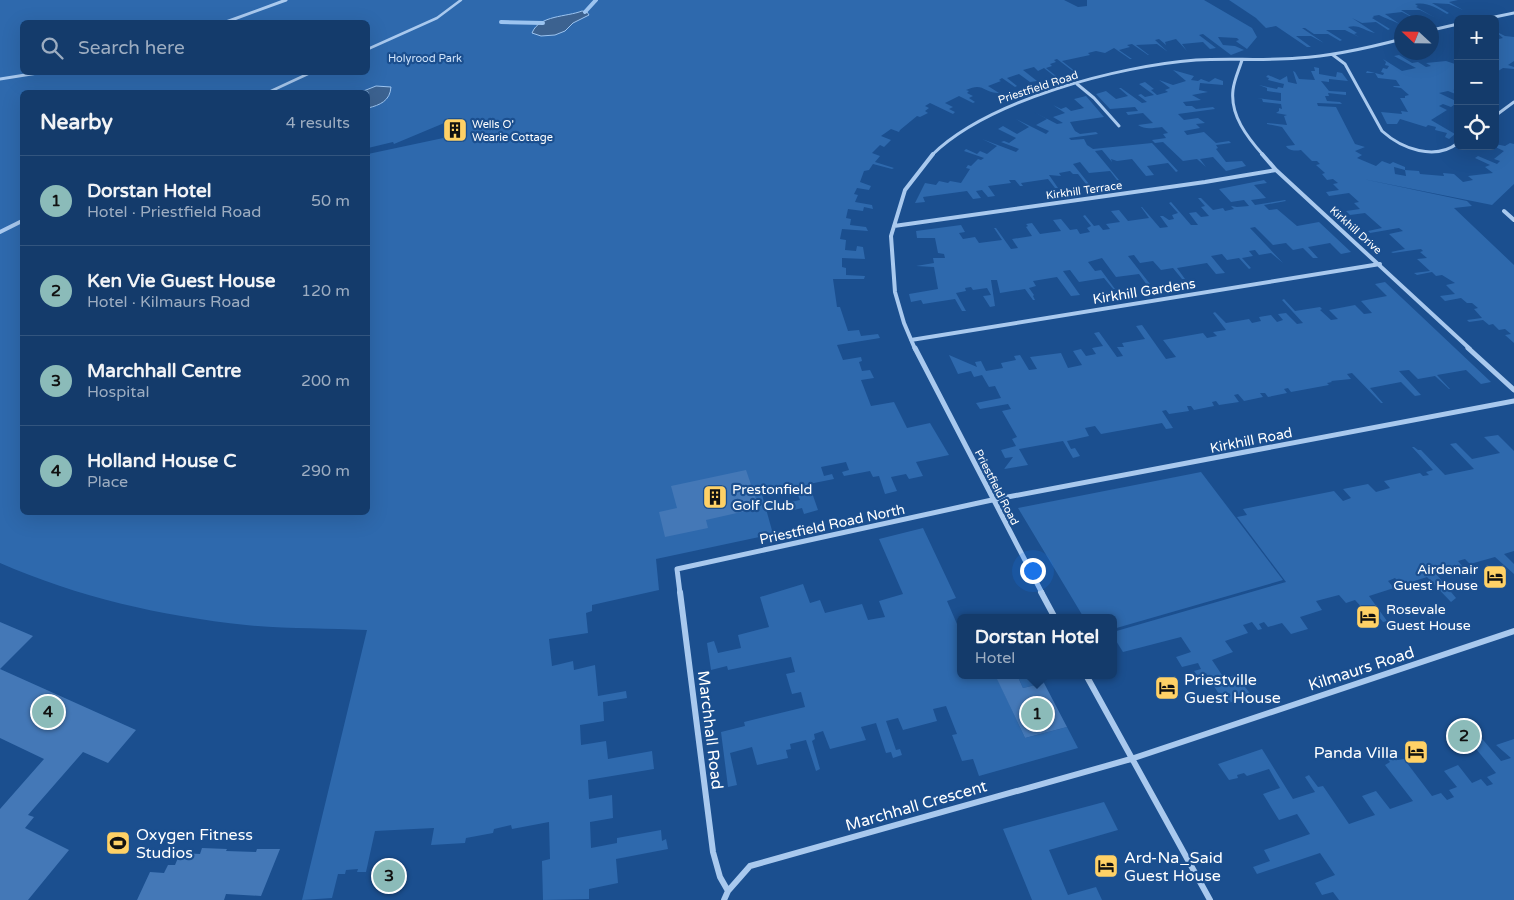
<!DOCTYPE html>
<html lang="en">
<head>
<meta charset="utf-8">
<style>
  :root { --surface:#143b6b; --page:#214673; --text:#f1f3f6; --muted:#9dadc1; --line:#33557e; --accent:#8bbbb9 }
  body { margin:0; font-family:"Varela Round",sans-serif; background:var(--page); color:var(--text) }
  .controls { position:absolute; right:15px; top:15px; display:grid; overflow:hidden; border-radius:8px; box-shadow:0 5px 20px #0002 }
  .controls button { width:45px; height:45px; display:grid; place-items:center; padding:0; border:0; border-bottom:1px solid var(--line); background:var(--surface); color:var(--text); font:25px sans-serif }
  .compass { position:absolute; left:1394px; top:15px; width:45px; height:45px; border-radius:50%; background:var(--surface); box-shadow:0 5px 20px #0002; rotate:292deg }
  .you { position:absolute; left:1032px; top:570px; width:18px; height:18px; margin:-12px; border:4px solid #fff; border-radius:50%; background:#1a73e8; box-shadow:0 0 0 8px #1a73e833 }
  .badge { display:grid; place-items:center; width:32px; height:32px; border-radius:50%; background:var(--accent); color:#111; font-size:16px; font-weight:700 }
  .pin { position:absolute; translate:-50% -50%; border:2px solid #fff; box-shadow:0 1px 5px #0006 }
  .popup { position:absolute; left:957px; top:614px; width:160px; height:65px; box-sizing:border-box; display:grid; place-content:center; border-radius:8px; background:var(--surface); filter:drop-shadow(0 1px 4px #0005); font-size:16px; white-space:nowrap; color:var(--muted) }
  .popup b { font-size:19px; color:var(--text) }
  .popup::after { content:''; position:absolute; left:50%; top:100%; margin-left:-10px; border:10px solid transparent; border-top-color:var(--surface) }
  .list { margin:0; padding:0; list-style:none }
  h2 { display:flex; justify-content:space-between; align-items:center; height:65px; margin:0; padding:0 20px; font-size:21px }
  h2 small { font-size:16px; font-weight:400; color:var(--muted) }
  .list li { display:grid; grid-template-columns:32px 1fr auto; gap:15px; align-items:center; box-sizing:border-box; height:90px; padding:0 20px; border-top:1px solid var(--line) }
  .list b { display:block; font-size:19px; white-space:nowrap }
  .list p { margin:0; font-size:16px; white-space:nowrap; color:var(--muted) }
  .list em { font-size:16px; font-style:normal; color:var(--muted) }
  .icon { flex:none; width:28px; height:28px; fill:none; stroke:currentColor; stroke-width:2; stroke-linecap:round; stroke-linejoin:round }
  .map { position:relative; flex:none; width:1514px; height:900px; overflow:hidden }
  .search { position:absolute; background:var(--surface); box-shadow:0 5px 20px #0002; left:20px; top:20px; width:350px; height:55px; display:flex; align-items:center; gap:12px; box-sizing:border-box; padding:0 18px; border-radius:8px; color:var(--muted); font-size:19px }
  .panel { position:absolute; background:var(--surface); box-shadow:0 5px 20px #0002; left:20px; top:90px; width:350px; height:425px; border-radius:8px }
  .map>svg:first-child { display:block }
  .green { fill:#2e69ad; fill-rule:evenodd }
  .water { fill:#3c6290; stroke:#9cc4f0 }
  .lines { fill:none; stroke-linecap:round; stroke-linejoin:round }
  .stream { stroke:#9cc4f0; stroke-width:4 }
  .building { fill:#4478b7 }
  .pedestrian-far1 { stroke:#a9c9ee; stroke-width:2.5 }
  .pedestrian { stroke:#a9c9ee; stroke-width:4 }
  .minor-far3 { stroke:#a9c9ee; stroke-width:3 }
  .minor-far2 { stroke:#a9c9ee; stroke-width:4 }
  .minor-far1 { stroke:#a9c9ee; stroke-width:5 }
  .minor { stroke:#a9c9ee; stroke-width:6 }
  .labels { text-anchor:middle; stroke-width:4.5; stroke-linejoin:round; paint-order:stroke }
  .far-park-label { font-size:11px; fill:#cfe3fa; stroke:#1b4f8f }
  .far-street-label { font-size:11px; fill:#fff; stroke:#1b4f8f }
  .far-poi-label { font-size:11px; fill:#fff; stroke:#1b4f8f; text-anchor:start }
  .street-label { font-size:14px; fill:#fff; stroke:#1b4f8f }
  .poi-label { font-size:14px; fill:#fff; stroke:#1b4f8f; text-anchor:start }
  .near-street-label { font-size:16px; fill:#fff; stroke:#1b4f8f }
  .near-poi-label { font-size:16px; fill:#fff; stroke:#1b4f8f; text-anchor:start }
</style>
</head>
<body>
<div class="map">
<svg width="1514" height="900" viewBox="0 0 1514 900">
  <rect width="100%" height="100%" fill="#1b4f8f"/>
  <path class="green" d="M 0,0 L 1064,0 L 1078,7 L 1087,6 L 1087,0 L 1204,0 L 1252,28 L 1257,37 L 1247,49 L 1237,42 L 1236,41 L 1239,40 L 1237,38 L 1218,37 L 1223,45 L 1235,46 L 1244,50 L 1231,55 L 1203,34 L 1199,35 L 1216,48 L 1210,49 L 1203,42 L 1182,44 L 1187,51 L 1176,39 L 1165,42 L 1166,45 L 1159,39 L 1155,40 L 1168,52 L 1157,44 L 1136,45 L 1149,55 L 1148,55 L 1132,44 L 1127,45 L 1130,47 L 1119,50 L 1132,59 L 1130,59 L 1114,48 L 1105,53 L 1096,51 L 1088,53 L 1090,55 L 1062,61 L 1076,72 L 1074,72 L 1057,59 L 1054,60 L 1056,62 L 1050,64 L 1052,66 L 1046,68 L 1056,76 L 1054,76 L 1044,68 L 1038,71 L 1034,67 L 1023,70 L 1037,81 L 1030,82 L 1019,74 L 1007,78 L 1017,86 L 1015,87 L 1002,78 L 999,80 L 1001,81 L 988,86 L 999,93 L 997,93 C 983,92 983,82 966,90 L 969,91 L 967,93 L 973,96 L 969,98 L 975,102 L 973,103 L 959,96 L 945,103 L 953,107 L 949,109 L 955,112 L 953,114 L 930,103 L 925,106 L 929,108 L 925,111 L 928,113 L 920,117 L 917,116 L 900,130 L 899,132 L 891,129 L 881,136 L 891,140 L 884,147 L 880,145 L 872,153 L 880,156 L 875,162 L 894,168 L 892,169 L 873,164 L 869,170 L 864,171 L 860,182 L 871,186 L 869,190 L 857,188 L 854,194 L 858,195 L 855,202 L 872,205 L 873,209 L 864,207 L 863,211 L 848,209 L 846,218 L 851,219 L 850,225 L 866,227 L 868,231 L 842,229 L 840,239 L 846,240 L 845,250 L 856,251 L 857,246 L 863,247 L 865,259 L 842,258 L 842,267 L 846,268 L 846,275 L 865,276 L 864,279 L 833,279 L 837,307 L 840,307 L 848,331 L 859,330 L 861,336 L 878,334 L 880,338 L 837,345 L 843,360 L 861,357 L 862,361 L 859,362 L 862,371 L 870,370 L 874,378 L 861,380 L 871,406 L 894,402 L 907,428 L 930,423 L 949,455 L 916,462 L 923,476 L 909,479 L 906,474 L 891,477 L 897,491 L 885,494 L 879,476 L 873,477 L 870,471 L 844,476 L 842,472 L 849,470 L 846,462 L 821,467 L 824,476 L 832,474 L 834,479 L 809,484 L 818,510 L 804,514 L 802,508 L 794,510 L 791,502 L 800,500 L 797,493 L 789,495 L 786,486 L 761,491 L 773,534 L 656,559 L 659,590 L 592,605 L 592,611 L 586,613 L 588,633 L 549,639 L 552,666 L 573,661 L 574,670 L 595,665 L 598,696 L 626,691 L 627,698 L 603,702 L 604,721 L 580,725 L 581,745 L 606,741 L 608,759 L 652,751 L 654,769 L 588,780 L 589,799 L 612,795 L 613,818 L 590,822 L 591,848 L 617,843 L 617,838 L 661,830 L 662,841 L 666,839 L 668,849 L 616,859 L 618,883 L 589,889 L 589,899 L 543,900 L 542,861 L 550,859 L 549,822 L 512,829 L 511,825 L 494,829 L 493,833 L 466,838 L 465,843 L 431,845 L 434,828 L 375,831 L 366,872 L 357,872 L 358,869 L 346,870 L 345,874 L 338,874 L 332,898 L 302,900 L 367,630 C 327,628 286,629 246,625 C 161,616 78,597 0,563 ZM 22,22 L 368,22 L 368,72 L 22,72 ZM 22,92 L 368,92 L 368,148 L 393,142 L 394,144 L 449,121 L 466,131 L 457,133 L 461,135 L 452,139 L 448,137 L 368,154 L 368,512 L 22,512 Z
    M 1229,0 L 1458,0 L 1449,2 L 1463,10 L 1449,4 L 1432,3 L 1449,13 L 1447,14 C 1436,8 1428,2 1415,4 L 1418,6 L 1416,7 L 1434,17 L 1420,10 L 1401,10 L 1419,21 L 1402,12 L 1385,14 L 1401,25 C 1393,20 1386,19 1379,15 L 1373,16 L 1374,17 L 1372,18 L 1390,29 L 1388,30 L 1376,22 L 1362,23 L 1352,18 L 1375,33 C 1365,31 1359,24 1348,27 L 1357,33 L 1354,34 L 1359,37 L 1345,30 L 1326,30 L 1342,40 L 1340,41 L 1328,34 L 1314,34 L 1305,28 L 1302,28 L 1324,43 L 1311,36 L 1296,36 L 1311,47 L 1307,47 L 1276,26 L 1266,28 L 1256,18 Z
    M 1495,31 L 1505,36 L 1514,37 L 1514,61 L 1508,65 L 1514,67 L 1514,69 L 1503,68 L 1495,73 L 1495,40 L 1503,38 Z
    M 1399,55 L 1412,63 L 1418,62 L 1426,67 L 1431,66 L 1426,63 L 1446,61 L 1458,65 L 1458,89 L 1453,90 L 1458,92 L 1458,95 L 1448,91 L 1439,93 L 1458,102 L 1451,107 L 1443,104 L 1439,106 L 1447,110 L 1431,120 L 1455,134 L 1449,139 L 1445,137 L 1447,133 L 1435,130 L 1436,127 L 1428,125 L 1426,127 L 1400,119 L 1397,124 L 1387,124 L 1381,112 L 1402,114 L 1401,111 L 1408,112 L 1400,98 L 1405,98 L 1405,96 L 1409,95 L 1401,88 L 1394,87 L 1393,86 L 1400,86 L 1396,80 L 1378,78 L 1375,73 L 1366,73 L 1367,71 L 1383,75 L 1384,73 L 1381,72 L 1383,68 L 1387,69 L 1389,66 L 1385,65 L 1386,62 L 1383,59 L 1402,71 L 1416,68 L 1394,56 Z
    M 1314,67 L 1319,68 L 1319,74 L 1336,77 L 1337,72 L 1342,73 L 1348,81 L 1329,79 L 1329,82 L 1321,81 L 1329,91 L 1346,92 L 1346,95 L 1328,93 L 1329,96 L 1325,96 L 1327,101 L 1340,102 L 1342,104 L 1317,103 L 1318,106 L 1336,107 L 1355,144 L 1365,147 L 1355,151 L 1362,155 L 1357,158 L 1376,166 L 1382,161 L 1390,164 L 1393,162 L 1405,167 L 1405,170 L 1394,167 L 1395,174 L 1406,176 L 1405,170 L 1419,171 L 1420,174 L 1444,176 L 1443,173 L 1454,174 L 1463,182 L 1473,180 L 1468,176 L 1493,173 L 1485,167 L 1490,165 L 1475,158 L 1478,156 L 1497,164 L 1500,161 L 1494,159 L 1504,151 L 1493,146 L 1495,144 L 1505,146 L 1510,143 L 1514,144 L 1514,184 L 1492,205 L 1363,179 L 1467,201 L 1472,206 L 1454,208 L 1514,265 L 1514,343 L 1505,335 L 1511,334 L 1505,329 L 1499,330 L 1493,324 L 1489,325 L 1483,320 L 1469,322 L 1467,320 L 1482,318 L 1474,309 L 1478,308 L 1472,303 L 1467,303 L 1461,298 L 1445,301 L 1440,296 L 1455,294 L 1446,285 L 1455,283 L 1442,275 L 1436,276 L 1432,272 L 1417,275 L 1414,273 L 1430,271 L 1417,259 L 1427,258 L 1420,252 L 1423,251 L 1421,249 L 1393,253 L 1391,252 L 1405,249 L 1389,234 L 1403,231 L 1399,228 L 1370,233 L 1368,231 L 1382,228 L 1365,213 L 1350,215 L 1346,211 L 1360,209 L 1354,203 L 1359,202 L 1349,193 L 1329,196 L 1326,192 L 1339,190 L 1333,184 L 1338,183 L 1333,179 L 1327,180 L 1322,174 L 1325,173 L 1316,165 L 1320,164 L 1317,161 L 1312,161 L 1301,150 C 1295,151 1289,151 1286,146 L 1295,145 L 1282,127 L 1267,124 L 1267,123 L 1287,125 L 1284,116 L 1287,115 L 1276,113 L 1279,111 L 1279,108 L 1282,109 L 1281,104 L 1263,102 L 1262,99 L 1257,98 L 1281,101 L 1281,93 L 1267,91 L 1267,88 L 1259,85 L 1277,89 L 1278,87 L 1283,88 L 1284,84 L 1268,80 L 1269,78 L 1266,77 L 1268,75 L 1280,80 L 1287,76 L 1288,82 L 1297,84 L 1293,71 L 1295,72 L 1299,79 L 1315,80 L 1311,71 L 1315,71 Z
    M 1173,70 L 1194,76 L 1191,80 L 1198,81 L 1201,79 L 1209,82 L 1215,78 L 1223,81 L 1223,85 L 1200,83 L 1199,90 L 1208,92 L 1192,95 L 1201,100 L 1183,102 L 1186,106 L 1192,106 L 1196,109 L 1213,107 L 1215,109 L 1178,114 L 1184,120 L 1198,118 L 1205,123 L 1196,124 L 1200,128 L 1184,131 L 1187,135 L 1204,132 L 1216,143 L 1229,141 L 1231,143 L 1216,145 L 1218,148 L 1216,149 L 1226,162 L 1242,161 L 1246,166 L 1226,171 L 1213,157 L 1200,159 L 1206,167 L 1197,159 L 1183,161 L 1163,142 L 1155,143 L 1152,140 L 1166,138 L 1163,134 L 1168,133 L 1162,127 C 1153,128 1145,130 1138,125 L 1153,123 L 1143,113 L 1128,115 L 1126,112 L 1138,111 L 1135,107 L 1110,109 L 1096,94 L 1106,91 L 1116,99 L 1128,96 L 1119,88 L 1121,88 L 1142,103 L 1147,102 L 1138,95 L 1141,94 L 1145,97 L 1154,95 L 1139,84 L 1145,82 L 1154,89 L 1151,90 L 1157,95 L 1168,92 L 1165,90 L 1170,88 L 1159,80 L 1173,85 L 1186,81 Z
    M 1086,96 L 1104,117 L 1070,122 L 1075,131 L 1080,134 L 1096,132 L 1098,134 L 1069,138 L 1071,140 L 1084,139 L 1087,145 L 1093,149 L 1152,143 L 1178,171 L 1176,172 L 1168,163 L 1147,166 L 1154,175 L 1146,176 L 1132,159 L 1117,161 L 1111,159 L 1112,162 L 1102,150 L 1095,151 L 1119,180 L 1117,180 L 1110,171 L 1089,173 L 1080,162 L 1073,164 L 1089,184 L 1086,184 L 1078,174 L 1073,174 L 1070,171 L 1059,173 L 1061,176 L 1049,175 L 1058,188 L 1055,188 L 1048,179 L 1021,183 L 1023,186 L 1020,186 L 1015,180 L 1009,180 L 1011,183 L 988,186 L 995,196 L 988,197 L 982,190 L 976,191 L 981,198 L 973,199 L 967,191 L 923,197 L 925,202 L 915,203 L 925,183 L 936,185 L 939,181 L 948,183 L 950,181 L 961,183 L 970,169 L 966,168 L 968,165 L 971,166 L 978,159 L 981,160 L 984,158 L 964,151 L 966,149 L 977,154 L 980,151 L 987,154 L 997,146 L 982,139 L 1016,152 L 1019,149 L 1001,142 L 1004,141 L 1009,143 L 1016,138 L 998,129 L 1003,126 L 1017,134 L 1029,127 L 1016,119 L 1046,134 L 1049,131 L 1036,125 L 1047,119 L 1034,112 L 1057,124 L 1063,123 L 1053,117 L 1065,113 L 1053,105 L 1061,109 L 1066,107 L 1071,111 L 1084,108 L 1074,99 Z
    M 1264,180 L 1267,183 L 1254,185 L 1266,198 L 1251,200 L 1255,205 L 1285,200 L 1286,201 L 1264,205 L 1269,210 L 1277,209 L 1297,226 L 1319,222 L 1351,252 L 1341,254 L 1330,243 L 1308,247 L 1318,258 L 1313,258 L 1303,248 L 1293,250 L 1286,243 L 1273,245 L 1255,227 L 1250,228 L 1283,263 L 1271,253 L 1259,255 L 1255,250 L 1249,251 L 1253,256 L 1242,258 L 1251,268 L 1249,269 L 1239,258 L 1227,260 L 1222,254 L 1211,256 L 1225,273 L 1216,274 L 1207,263 L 1177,268 L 1185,279 L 1182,279 L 1173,268 L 1161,270 L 1153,261 L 1140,263 L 1134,255 L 1128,256 L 1150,284 L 1147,285 L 1139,274 L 1116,277 L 1102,258 L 1088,262 L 1095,271 L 1101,270 L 1115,289 L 1113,289 L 1104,278 L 1079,282 L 1070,270 L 1063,271 L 1080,295 L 1071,296 L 1057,277 L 1033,281 L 1036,286 L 1029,288 L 1034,295 L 1033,296 L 1035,300 L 1033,300 L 1025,289 L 1000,293 L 997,280 L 991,280 L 995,306 L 990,307 L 983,296 L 991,295 L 987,288 L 973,290 L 971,287 L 965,288 L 966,291 L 956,293 L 966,311 L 962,311 L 955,299 L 923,304 L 921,300 L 911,302 L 909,294 L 938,289 L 934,267 L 916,266 L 934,263 L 933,258 L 945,258 L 944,254 L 938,253 L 935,238 L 917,238 L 916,231 L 961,225 L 965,232 L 959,233 L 963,239 L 975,237 L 979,243 L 1002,240 L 994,228 L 996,228 L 1011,249 L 1018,248 L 1012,239 L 1032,236 L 1026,227 L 1028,226 L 1026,224 L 1032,223 L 1040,234 L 1061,231 L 1053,220 L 1061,219 L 1070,230 L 1077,229 L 1080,234 L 1090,232 L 1087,228 L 1091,226 L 1083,216 L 1085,215 L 1094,226 L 1099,225 L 1103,230 L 1110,229 L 1106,224 L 1120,222 L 1111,211 L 1119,210 L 1128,221 L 1149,218 L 1141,207 L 1142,207 L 1160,228 L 1168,227 L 1160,216 L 1163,216 L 1169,220 L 1174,219 L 1172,215 L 1178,213 L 1169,203 L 1171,202 L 1191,225 L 1198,225 L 1189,213 L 1196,212 L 1201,217 L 1209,216 L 1201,207 L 1205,206 L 1198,198 L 1201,198 L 1213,210 L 1223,208 L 1225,211 L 1234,209 L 1231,206 L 1237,207 L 1249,206 L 1244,200 L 1231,202 L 1219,189 Z
    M 1385,282 L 1491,382 L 1481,384 L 1466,370 L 1437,375 L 1450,389 L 1449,389 L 1435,376 L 1418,379 L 1409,370 L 1399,371 L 1421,395 L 1415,396 L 1401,382 L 1370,388 L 1383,403 L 1381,403 L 1352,373 L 1347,374 L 1351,379 L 1331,381 L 1332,382 L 1327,383 L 1329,385 L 1291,392 L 1288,388 L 1284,389 L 1287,393 L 1268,397 L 1265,393 L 1260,393 L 1263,397 L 1244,401 L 1238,394 L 1234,395 L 1239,402 L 1219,405 L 1216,401 L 1212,402 L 1214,406 L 1194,410 L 1191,406 L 1187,406 L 1189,411 L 1169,414 L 1166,410 L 1162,411 L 1173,428 L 1166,429 L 1162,423 L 1101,434 L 1095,426 L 1085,428 L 1089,436 L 1067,441 L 1071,449 L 1075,448 L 1080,456 L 1073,458 L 1063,441 L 1019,449 L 1028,465 L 1004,469 L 1013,457 L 1005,458 L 1001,450 L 1016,446 L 1012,439 L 1017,437 L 1002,411 L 1011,409 L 1008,404 L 980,409 L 976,403 L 1001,398 L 995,386 L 989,387 L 982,375 L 974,377 L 971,371 L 958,374 L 949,355 L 977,367 L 975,362 L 981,361 L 986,371 L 1003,368 L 1001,363 L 1016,360 L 1014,356 L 1020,355 L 1029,370 L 1037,369 L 1030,357 L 1061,353 L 1068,368 L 1082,365 L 1073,351 L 1081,349 L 1086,356 L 1096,354 L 1092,348 L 1103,346 L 1094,333 L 1099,332 L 1117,357 L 1123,356 L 1117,347 L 1124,347 L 1122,343 L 1145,339 L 1136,326 L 1142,325 L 1166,359 L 1176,357 L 1163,340 L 1203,333 L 1207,338 L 1217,336 L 1213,332 L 1226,330 L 1213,313 L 1215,312 L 1214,311 L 1226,323 L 1249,319 L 1252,323 L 1261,321 L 1259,317 L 1271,315 L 1277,322 L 1283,320 L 1278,314 L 1286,313 L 1297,324 L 1303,323 L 1282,300 L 1284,299 L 1295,311 L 1320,307 L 1322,309 L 1320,310 L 1331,320 L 1338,319 L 1329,310 L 1355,305 L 1364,314 L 1372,313 L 1361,301 L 1387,296 L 1375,284 Z
    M 1498,435 L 1514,451 L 1514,551 L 1504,554 L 1514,564 L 1514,574 L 1495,557 L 1470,564 L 1465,559 L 1458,561 L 1463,567 L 1437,575 L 1456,598 L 1451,602 L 1427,577 L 1402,585 L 1395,578 L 1388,581 L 1394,588 L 1369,596 L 1387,621 L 1383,622 L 1373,610 L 1366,612 L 1355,600 L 1346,603 L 1339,595 L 1316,601 L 1322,610 L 1300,617 L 1308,629 L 1291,634 L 1282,623 L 1268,627 L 1264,622 L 1259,624 L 1262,629 L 1258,630 L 1252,622 L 1243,625 L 1248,633 L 1225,641 L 1233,652 L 1212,660 L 1224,678 L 1236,675 L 1252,696 L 1225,704 L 1206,673 L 1197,675 L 1194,671 L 1201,669 L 1198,663 L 1182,667 L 1176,657 L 1191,652 L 1181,637 L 1123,652 L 1113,636 L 1113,632 L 1286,582 L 1237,517 L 1247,515 L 1243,509 L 1334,491 L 1343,501 L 1351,498 L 1343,489 L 1368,484 L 1376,492 L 1390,488 L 1384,481 L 1420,473 L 1423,476 L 1429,475 L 1426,472 L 1433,470 L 1412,447 L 1414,447 L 1418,450 L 1421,450 L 1445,475 L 1474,469 L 1450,444 L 1456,443 L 1472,459 L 1500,453 L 1484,437 Z
    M 1201,472 L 1283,580 L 1113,629 L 1113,618 L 1084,618 L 1018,508 Z
    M 923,528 L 956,598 L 947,601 L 957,624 L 961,623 L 961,675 L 1013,675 L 998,680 L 1025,738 L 1067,727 L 1078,748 L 979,776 L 973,759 L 962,761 L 952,735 L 957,734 L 946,706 L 933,709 L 937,721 L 903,730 L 898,718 L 886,721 L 896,750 L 900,749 L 902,755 L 893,758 L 891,752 L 886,753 L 876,723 L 861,727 L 866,740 L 830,749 L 823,731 L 814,734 L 815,739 L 812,741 L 820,769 L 816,771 L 806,740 L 790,744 L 791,749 L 786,750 L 788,758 L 757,765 L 752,747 L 730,753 L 737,785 L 728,787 L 721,732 L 745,726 L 744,722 L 805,707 L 801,692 L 792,694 L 786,674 L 795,672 L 791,657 L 728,670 L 727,666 L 711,670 L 707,643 L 714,641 L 718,653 L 741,648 L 738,635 L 769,627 L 760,597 L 803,584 L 810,603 L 820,600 L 825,613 L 862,604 L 868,620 L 885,617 L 879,601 L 903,594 L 879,539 Z
    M 1017,675 L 1040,675 L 1044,683 L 1023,688 Z
    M 1467,721 L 1501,761 L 1511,758 L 1496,745 L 1514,739 L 1514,900 L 1339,900 L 1333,892 L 1322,895 L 1315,883 L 1335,875 L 1320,853 L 1257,874 L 1253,867 L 1270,861 L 1264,850 L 1310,834 L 1297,814 L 1279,820 L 1263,794 L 1280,788 L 1269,769 L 1247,776 L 1244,773 L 1237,775 L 1238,778 L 1229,780 L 1218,764 L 1262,749 L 1293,799 L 1315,792 L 1305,777 L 1309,775 L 1318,787 L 1323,786 L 1349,824 L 1375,815 L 1362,796 L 1376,791 L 1390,809 L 1413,801 L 1385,765 L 1390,762 L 1380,750 L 1388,747 L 1398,760 L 1404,759 L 1432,796 L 1441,793 L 1447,800 L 1454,797 L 1449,790 L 1457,787 L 1444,771 L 1458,765 L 1472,783 L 1481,779 L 1487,786 L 1493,784 L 1487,777 L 1496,773 L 1467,738 L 1470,736 L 1460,723 Z
    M 1104,802 L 1118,830 L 1049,850 L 1068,895 L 1096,887 L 1102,900 L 1032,900 L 1003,829 Z"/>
  <path class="water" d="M 582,11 L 587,12 L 589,15 L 573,23 L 565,31 L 555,35 L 541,36 L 532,33 C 539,15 567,17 582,11 Z
    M 376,86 L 391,87 C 390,101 380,105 368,108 L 368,92 L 361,92 Z"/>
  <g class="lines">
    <path class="stream" d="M 585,12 L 596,0
      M 501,22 L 543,23"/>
  </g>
  <path class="building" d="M 746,470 L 759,508 L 706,520 L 708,528 L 665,537 L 659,512 L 677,508 L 671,486 Z
    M 0,622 L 33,636 L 0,669 Z
    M 0,669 L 136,730 L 108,763 L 83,752 L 28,815 L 34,817 L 25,828 L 69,850 L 28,900 L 0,900 L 0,809 L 44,759 L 0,738 Z
    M 1012,675 L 1017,675 L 1023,688 L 1044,683 L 1067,727 L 1025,738 L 997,679 Z
    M 202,848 L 227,849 L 226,851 L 256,852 L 257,849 L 280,849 L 261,896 L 226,894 L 224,900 L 137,900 L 150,872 L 164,873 L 168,865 L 175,865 L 180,853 L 200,854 Z"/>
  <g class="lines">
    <path class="pedestrian-far1" d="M 368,49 L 437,18 L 461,0
      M 269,92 L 312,72"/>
    <path class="pedestrian" d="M 0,232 L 22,221"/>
    <path class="minor-far3" d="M 1485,19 L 1514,13
      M 226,22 L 286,0
      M 1432,30 L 1458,24
      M 1333,55 L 1345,64 L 1382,131 C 1402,149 1435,161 1458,143
      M 1242,60 C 1239,70 1234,80 1233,90 C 1230,115 1247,137 1263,155
      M 0,79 L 44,72
      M 1077,84 L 1094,98 L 1119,126
      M 1495,116 L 1514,102
      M 932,155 C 988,100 1118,66 1196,60 C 1230,58 1264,61 1298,58 C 1333,56 1368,48 1402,39"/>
    <path class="minor-far2" d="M 1262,154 L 1276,170 L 1470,349
      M 1504,211 L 1514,220
      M 894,226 L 1205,182 L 1276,170
      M 911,340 L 1380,264
      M 915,349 L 904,323 L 895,292 L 891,236 L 905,190 L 933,154"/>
    <path class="minor-far1" d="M 915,348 L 1042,593
      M 1468,348 L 1514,390
      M 680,593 L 677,569 L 992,500 L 1514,401"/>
    <path class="minor" d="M 680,592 L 713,852 L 720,877 L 728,891
      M 1041,592 L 1055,618
      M 1086,675 L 1210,900
      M 724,900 L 728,891 L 750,866 L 1131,759 L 1514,631"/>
  </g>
  <defs>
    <symbol id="building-square" viewBox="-11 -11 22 22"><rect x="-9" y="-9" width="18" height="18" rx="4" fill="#ffd166" stroke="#1b4f8f"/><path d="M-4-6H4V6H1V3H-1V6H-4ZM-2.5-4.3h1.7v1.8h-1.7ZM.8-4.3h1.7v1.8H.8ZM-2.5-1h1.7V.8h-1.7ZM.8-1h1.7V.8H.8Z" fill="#111"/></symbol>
    <symbol id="hotel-square" viewBox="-11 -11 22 22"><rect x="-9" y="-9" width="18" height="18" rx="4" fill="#ffd166" stroke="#1b4f8f"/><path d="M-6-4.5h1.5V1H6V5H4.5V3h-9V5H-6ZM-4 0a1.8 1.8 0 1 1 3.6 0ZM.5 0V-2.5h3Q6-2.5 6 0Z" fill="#111"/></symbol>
    <symbol id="stadium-square" viewBox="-11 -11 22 22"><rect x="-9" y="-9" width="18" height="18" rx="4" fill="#ffd166" stroke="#1b4f8f"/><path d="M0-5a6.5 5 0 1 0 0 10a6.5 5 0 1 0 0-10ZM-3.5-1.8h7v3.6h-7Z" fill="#111"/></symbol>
  </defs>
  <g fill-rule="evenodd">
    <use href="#building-square" x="441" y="116" width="28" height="28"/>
    <use href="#building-square" x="701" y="483" width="28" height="28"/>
    <use href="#hotel-square" x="1481" y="563" width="28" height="28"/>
    <use href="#hotel-square" x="1354" y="603" width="28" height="28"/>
    <use href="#hotel-square" x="1153" y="674" width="28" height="28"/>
    <use href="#hotel-square" x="1402" y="738" width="28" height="28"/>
    <use href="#stadium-square" x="104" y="829" width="28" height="28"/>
    <use href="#hotel-square" x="1092" y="852" width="28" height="28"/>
  </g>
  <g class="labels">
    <g class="far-park-label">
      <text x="425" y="62">Holyrood Park</text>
    </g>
    <g class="far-street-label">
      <text transform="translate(1038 87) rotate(-18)" y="4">Priestfield Road</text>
      <text transform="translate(1084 190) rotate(-8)" y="4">Kirkhill Terrace</text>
      <text transform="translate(1356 230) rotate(42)" y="4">Kirkhill Drive</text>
      <text transform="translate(997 487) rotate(63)" y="4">Priestfield Road</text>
    </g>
    <g class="far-poi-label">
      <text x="472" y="128">Wells O'<tspan x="472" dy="13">Wearie Cottage</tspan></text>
    </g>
    <g class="street-label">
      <text transform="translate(1144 291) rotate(-9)" y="5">Kirkhill Gardens</text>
      <text transform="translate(1251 440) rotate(-11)" y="5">Kirkhill Road</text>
      <text transform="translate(832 524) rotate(-12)" y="5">Priestfield Road North</text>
    </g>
    <g class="poi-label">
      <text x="732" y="494">Prestonfield<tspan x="732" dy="16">Golf Club</tspan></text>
      <text x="1478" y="574" text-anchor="end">Airdenair<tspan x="1478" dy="16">Guest House</tspan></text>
      <text x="1386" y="614">Rosevale<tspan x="1386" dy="16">Guest House</tspan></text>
    </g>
    <g class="near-street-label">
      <text transform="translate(1361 668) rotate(-18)" y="6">Kilmaurs Road</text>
      <text transform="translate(711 730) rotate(83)" y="6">Marchhall Road</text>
      <text transform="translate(916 805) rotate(-16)" y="6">Marchhall Crescent</text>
    </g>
    <g class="near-poi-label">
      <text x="1184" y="685">Priestville<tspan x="1184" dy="18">Guest House</tspan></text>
      <text x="1398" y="758" text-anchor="end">Panda Villa</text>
      <text x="136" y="840">Oxygen Fitness<tspan x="136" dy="18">Studios</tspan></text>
      <text x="1124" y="863">Ard-Na_Said<tspan x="1124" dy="18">Guest House</tspan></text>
    </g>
  </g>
</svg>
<div class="controls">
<button>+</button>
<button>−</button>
<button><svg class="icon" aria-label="locate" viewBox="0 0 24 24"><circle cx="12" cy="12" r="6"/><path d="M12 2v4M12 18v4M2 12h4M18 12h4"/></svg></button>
</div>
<svg class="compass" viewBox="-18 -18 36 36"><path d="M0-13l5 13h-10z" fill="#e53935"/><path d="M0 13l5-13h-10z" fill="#9dadc1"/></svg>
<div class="you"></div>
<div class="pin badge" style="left:1037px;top:714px">1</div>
<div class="popup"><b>Dorstan Hotel</b>Hotel</div>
<div class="pin badge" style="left:1464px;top:736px">2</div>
<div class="pin badge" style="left:389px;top:876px">3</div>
<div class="pin badge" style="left:48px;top:712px">4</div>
<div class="search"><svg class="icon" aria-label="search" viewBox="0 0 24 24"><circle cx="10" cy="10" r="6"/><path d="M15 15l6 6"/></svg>Search here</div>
<section class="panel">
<h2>Nearby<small>4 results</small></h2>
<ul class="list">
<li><span class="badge">1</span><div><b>Dorstan Hotel</b><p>Hotel · Priestfield Road</p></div><em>50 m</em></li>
<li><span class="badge">2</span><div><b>Ken Vie Guest House</b><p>Hotel · Kilmaurs Road</p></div><em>120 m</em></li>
<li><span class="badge">3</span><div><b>Marchhall Centre</b><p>Hospital</p></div><em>200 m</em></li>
<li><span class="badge">4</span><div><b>Holland House C</b><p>Place</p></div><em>290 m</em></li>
</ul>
</section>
</div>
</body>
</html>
